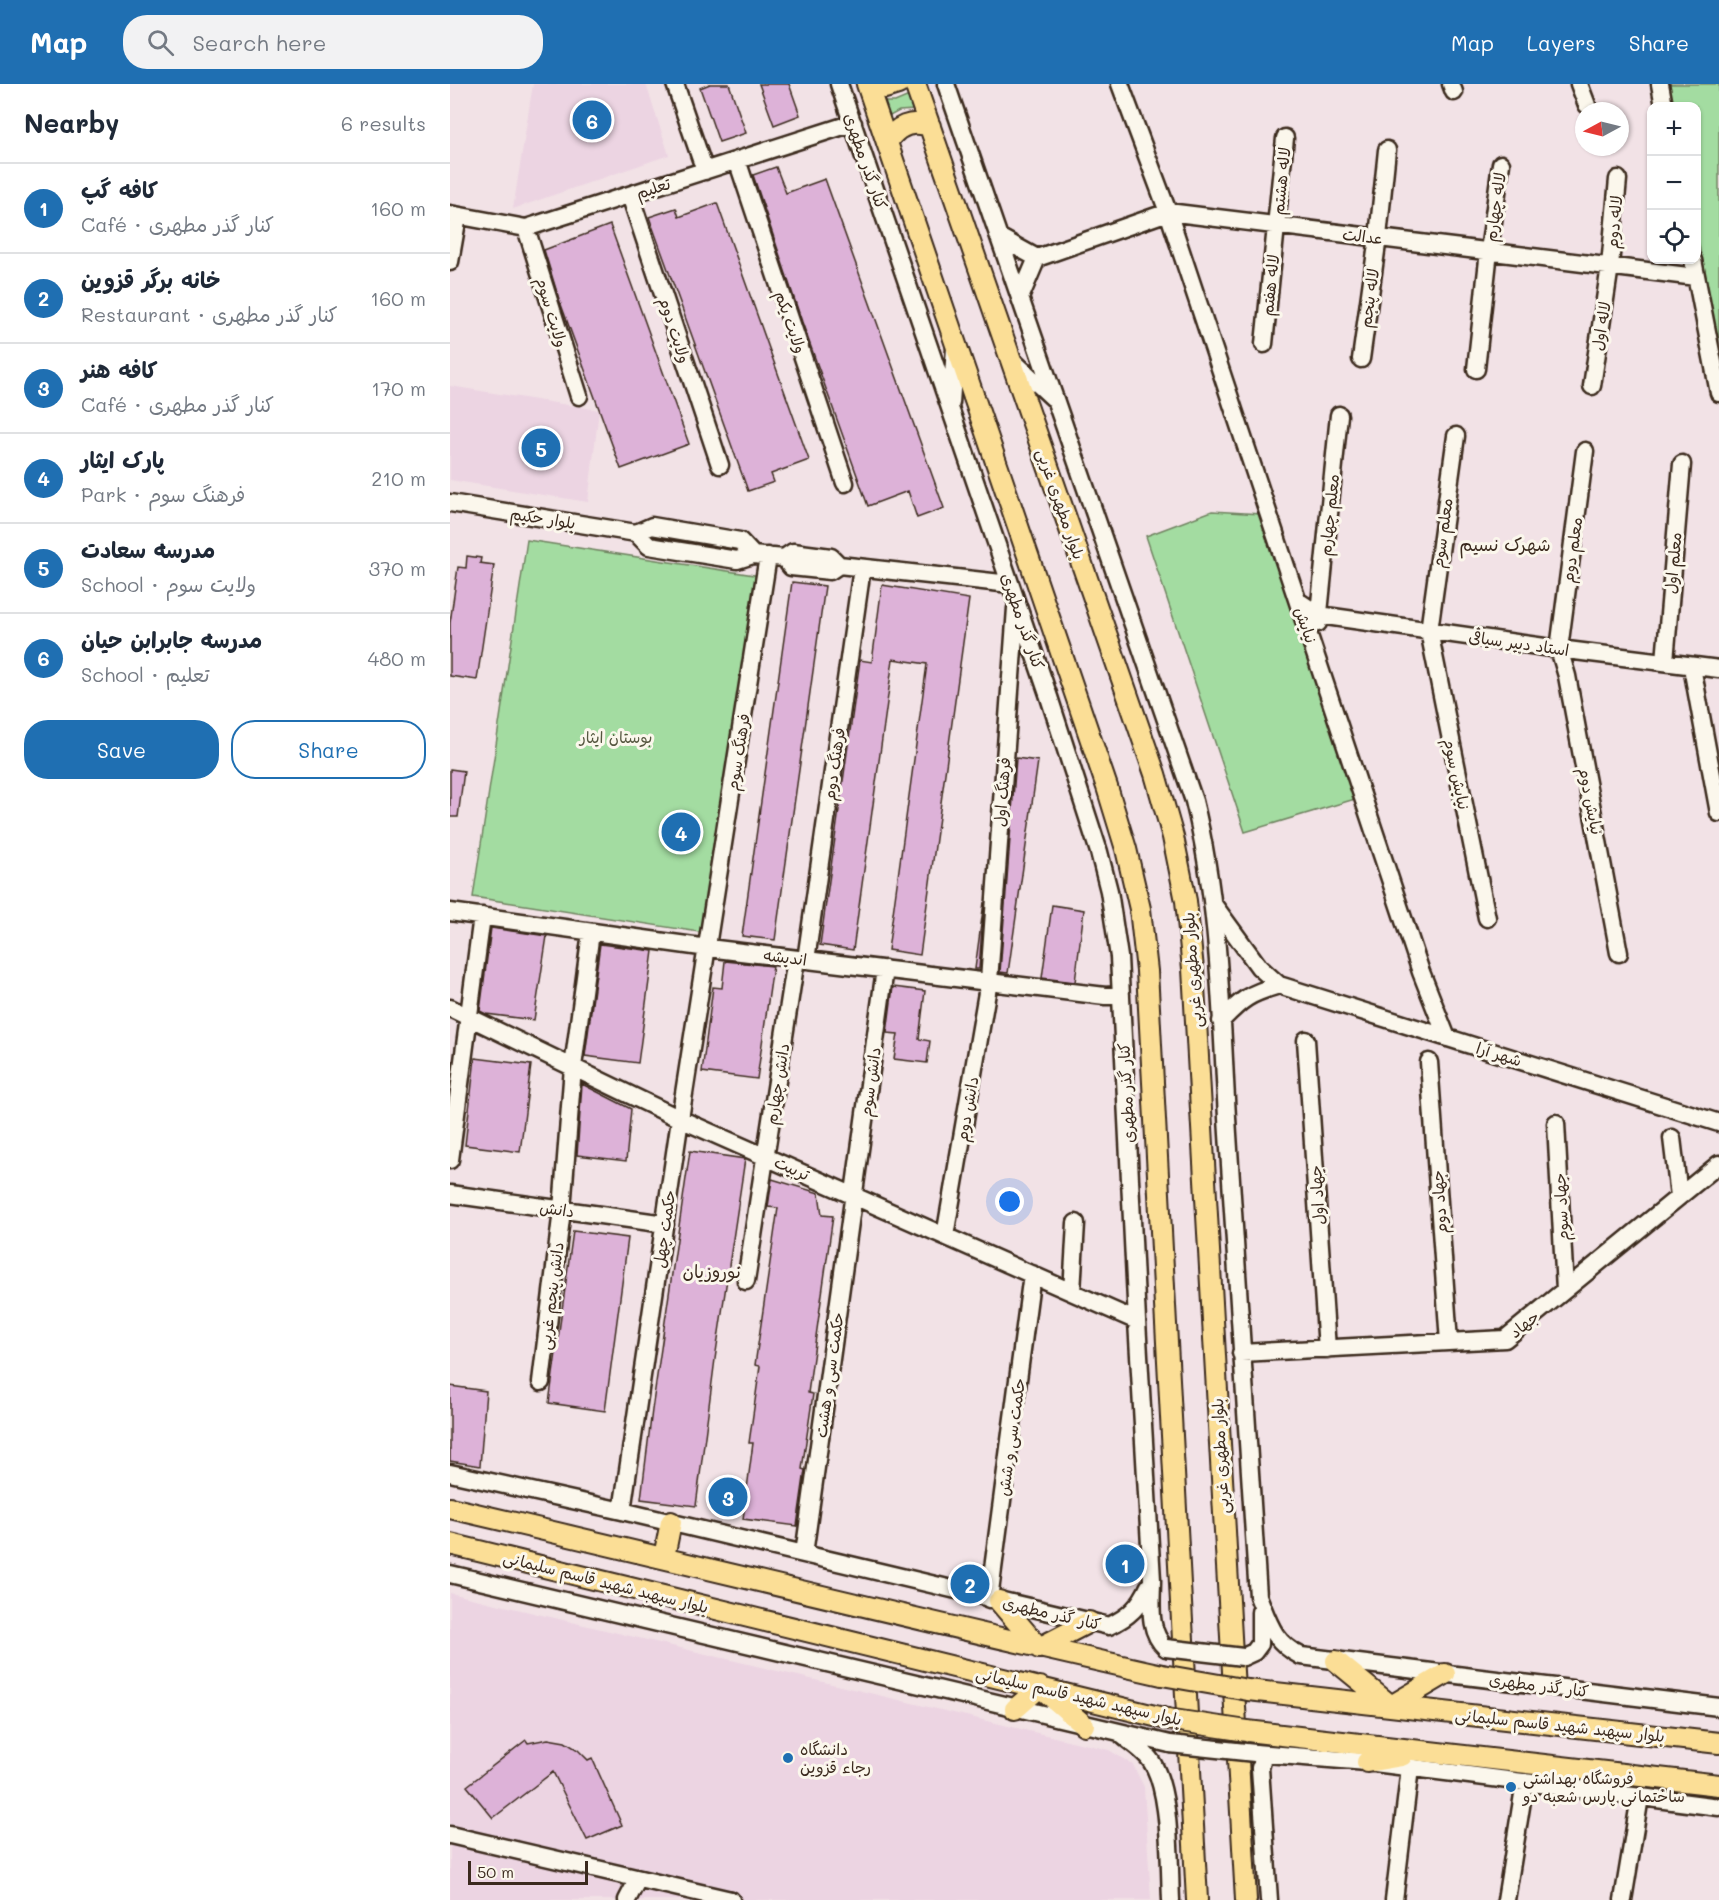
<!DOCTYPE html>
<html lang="en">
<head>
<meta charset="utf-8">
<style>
  :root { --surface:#fff; --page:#f2f2f3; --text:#1f2937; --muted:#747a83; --line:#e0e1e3; --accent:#1f6fb2 }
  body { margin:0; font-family:Mali,"Playpen Sans Arabic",sans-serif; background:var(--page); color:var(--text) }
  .controls { position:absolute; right:18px; top:18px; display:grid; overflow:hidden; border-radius:12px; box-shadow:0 2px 4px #0004 }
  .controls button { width:54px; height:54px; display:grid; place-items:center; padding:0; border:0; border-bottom:2px solid var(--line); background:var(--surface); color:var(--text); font:30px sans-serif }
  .compass { position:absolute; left:1125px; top:18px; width:54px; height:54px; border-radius:50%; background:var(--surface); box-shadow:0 2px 4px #0004; rotate:263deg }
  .scale { position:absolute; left:18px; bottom:15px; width:120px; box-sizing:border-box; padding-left:6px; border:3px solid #3b2a1e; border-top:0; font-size:16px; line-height:21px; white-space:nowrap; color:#3b2a1e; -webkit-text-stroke:4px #fbf7ec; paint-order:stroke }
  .you { position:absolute; left:560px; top:1118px; width:21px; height:21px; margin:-15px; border:4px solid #fff; border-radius:50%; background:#1a73e8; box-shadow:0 0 0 9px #1a73e833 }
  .badge { display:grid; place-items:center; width:39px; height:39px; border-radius:50%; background:var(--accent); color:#fff; font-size:20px; font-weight:700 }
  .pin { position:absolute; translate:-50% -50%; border:3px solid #fff; box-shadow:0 2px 6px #0006 }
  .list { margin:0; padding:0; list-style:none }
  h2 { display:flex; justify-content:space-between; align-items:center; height:78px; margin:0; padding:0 24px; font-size:26px }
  h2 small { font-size:20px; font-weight:400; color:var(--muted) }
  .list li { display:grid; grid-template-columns:39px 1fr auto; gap:18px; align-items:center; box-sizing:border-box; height:90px; padding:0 24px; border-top:2px solid var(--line) }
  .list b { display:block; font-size:22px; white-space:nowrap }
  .list p { margin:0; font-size:20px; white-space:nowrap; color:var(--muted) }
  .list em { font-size:20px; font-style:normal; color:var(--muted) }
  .actions { display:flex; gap:12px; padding:18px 24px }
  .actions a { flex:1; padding:14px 0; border:2px solid var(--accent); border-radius:24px; text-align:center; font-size:21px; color:var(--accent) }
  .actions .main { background:var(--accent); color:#fff }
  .icon { flex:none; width:33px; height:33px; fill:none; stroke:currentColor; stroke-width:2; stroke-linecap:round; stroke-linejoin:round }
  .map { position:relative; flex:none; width:1269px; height:1816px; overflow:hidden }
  header { display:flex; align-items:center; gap:36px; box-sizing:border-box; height:84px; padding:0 30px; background:var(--accent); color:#fff }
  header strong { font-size:28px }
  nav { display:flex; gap:33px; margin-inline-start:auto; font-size:21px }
  .search { width:420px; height:54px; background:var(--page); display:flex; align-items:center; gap:15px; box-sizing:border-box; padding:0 21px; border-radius:24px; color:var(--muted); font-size:22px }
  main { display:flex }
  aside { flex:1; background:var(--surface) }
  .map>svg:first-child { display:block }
  .built { fill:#ecd4e2 }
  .green { fill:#a3dca1; stroke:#6f8360; stroke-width:1.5 }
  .building { fill:#ddb2d8; stroke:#3b2a1e; stroke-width:1.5 }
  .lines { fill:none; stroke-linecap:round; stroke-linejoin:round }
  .minor-casing { stroke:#3b2a1e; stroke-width:21 }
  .major-casing { stroke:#3b2a1e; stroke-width:24 }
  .minor { stroke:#fbf7ec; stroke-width:16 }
  .major { stroke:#fbde96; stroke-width:20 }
  .minor-bridge-casing { stroke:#3b2a1e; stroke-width:21; stroke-linecap:butt }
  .major-bridge-casing { stroke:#3b2a1e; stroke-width:24; stroke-linecap:butt }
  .minor-bridge { stroke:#fbf7ec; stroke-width:16 }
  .major-bridge { stroke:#fbde96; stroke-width:20 }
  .poi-dot { fill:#1f6fb2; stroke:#fbf7ec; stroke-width:2 }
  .labels { text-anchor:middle; stroke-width:6; stroke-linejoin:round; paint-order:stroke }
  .street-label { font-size:16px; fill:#3b2a1e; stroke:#fbf7ec }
  .park-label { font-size:16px; fill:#55563f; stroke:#fbf7ec }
  .poi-label { font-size:16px; fill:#3b2a1e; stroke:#fbf7ec; text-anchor:start }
  .neighbourhood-label { font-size:18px; fill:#3b2a1e; stroke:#fbf7ec }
</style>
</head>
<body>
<header>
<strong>Map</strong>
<div class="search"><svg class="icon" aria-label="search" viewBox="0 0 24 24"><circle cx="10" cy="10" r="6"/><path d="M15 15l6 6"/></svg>Search here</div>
<nav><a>Map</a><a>Layers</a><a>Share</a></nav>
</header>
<main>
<aside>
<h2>Nearby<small>6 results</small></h2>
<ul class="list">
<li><span class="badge">1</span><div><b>کافه گپ</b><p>Café · کنار گذر مطهری</p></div><em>160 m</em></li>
<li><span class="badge">2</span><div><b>خانه برگر قزوین</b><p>Restaurant · کنار گذر مطهری</p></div><em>160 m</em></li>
<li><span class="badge">3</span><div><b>کافه هنر</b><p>Café · کنار گذر مطهری</p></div><em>170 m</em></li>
<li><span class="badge">4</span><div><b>پارک ایثار</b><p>Park · فرهنگ سوم</p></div><em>210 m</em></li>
<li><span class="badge">5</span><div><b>مدرسه سعادت</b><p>School · ولایت سوم</p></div><em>370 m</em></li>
<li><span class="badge">6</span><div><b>مدرسه جابرابن حیان</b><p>School · تعلیم</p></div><em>480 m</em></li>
</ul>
<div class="actions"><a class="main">Save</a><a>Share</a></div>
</aside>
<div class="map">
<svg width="1269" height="1816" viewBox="0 0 1269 1816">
  <rect width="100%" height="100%" fill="#f2e2e6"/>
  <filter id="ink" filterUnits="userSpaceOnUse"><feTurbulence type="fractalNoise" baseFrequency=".0167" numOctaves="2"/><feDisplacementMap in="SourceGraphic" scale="12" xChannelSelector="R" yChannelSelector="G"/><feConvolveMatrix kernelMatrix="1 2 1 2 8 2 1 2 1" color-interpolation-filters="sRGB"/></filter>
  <g filter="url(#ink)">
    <path class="built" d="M 83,0 L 196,0 L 219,71 L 63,125 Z
      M 0,302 L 149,326 L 138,418 L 0,396 Z
      M 0,1509 L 659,1666 L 683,1681 L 694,1703 L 701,1816 L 0,1816 Z"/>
    <path class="green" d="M 1219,0 L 1269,0 L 1269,263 L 1247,151 L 1246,22 L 1223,22 Z
      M 459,12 L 464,26 L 449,27 L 438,33 L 434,18 L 445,18 Z
      M 762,427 L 811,430 L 905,715 L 795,748 L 696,452 Z
      M 77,456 L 310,492 L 255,849 L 23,813 Z"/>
    <path class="building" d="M 260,0 L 279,0 L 296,49 L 269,58 L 250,4 Z
      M 309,0 L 339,0 L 350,31 L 324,41 Z
      M 326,83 L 336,109 L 375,95 L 494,424 L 467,434 L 458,407 L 418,422 L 352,238 L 303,91 Z
      M 267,119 L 359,376 L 321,390 L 324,398 L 298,407 L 199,133 L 226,124 L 229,133 Z
      M 160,141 L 239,360 L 171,385 L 109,215 L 94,166 Z
      M 17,472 L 31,474 L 30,479 L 44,481 L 27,596 L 0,592 L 0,539 L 8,483 L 16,484 Z
      M 342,498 L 375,502 L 325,856 L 292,852 Z
      M 432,501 L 519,515 L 470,871 L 438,866 L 477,580 L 443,575 L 403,866 L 370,861 L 410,576 L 422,578 Z
      M 566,674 L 588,677 L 558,889 L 550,888 Z
      M 0,685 L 14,687 L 8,733 L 0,733 Z
      M 534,818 L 529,885 L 525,885 Z
      M 602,821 L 634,826 L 625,898 L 592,894 Z
      M 41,844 L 97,852 L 84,936 L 36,930 L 30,927 Z
      M 150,860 L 203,867 L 188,979 L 135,972 Z
      M 275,877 L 323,882 L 307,995 L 252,988 L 263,903 L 272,904 Z
      M 443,903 L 475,907 L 469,955 L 480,957 L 477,979 L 444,975 L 448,950 L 437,949 Z
      M 25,974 L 81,981 L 70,1068 L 15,1061 Z
      M 132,1000 L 181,1025 L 176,1077 L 127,1071 Z
      M 240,1067 L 295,1075 L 265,1275 L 246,1422 L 191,1415 L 202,1326 Z
      M 322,1095 L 369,1109 L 372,1131 L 383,1132 L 358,1309 L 363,1310 L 352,1385 L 355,1386 L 347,1442 L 293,1435 L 303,1359 L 299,1359 L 310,1282 L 305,1281 L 328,1124 L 318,1123 Z
      M 123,1147 L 178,1154 L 155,1327 L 99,1319 Z
      M 0,1302 L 36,1307 L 30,1382 L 0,1377 Z
      M 98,1655 L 115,1658 L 128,1666 L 138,1676 L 142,1674 L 172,1741 L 137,1756 L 103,1688 L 43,1734 L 17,1702 L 76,1656 L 78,1659 Z"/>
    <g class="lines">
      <defs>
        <path id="minor" d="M 225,0 L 255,87
          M 389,0 L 599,613 L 649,768 L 659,807 L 669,873 L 687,1237 L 702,1496 C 702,1519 697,1547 716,1564
          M 496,0 L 744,717 C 771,825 771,939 778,1050 C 787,1204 797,1358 808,1512 C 819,1539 823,1558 851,1572 L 1269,1623
          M 670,0 L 718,128 L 971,888 L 997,954
          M 1001,0 L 1004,8
          M 1129,0 L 1137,21
          M 1210,0 L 1214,22
          M 287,76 L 395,399
          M 180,111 L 270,381
          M 0,130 L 76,144 L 403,39
          M 76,144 L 129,312
          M 549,153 L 587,174
          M 587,174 L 718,128 L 1246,193
          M 1243,176 L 1269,309
          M 0,178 L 8,132
          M 570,214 L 587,174
          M 814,260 L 835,54
          M 561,275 L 603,314
          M 911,275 L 928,153 L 937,66
          M 1026,285 L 1039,167 L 1051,80
          M 1142,302 L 1160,182 L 1168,95
          M 501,319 L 505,264
          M 1006,352 L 979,547 L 1037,834
          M 1135,367 L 1109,565 L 1117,592 L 1169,869
          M 0,419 L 186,449 L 202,442 L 290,457 L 303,471
          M 186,449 L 199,462 L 287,476 L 303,471 L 334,474 L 341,483 L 380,487 L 389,481 L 560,500
          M 334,474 L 343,468 L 381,473 L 389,481
          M 848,517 L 869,531 L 1109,565 L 1269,585
          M 868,539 L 889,331
          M 1215,577 L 1232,380
          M 1242,583 L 1269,729
          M 763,820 L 809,883 L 829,901 L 1269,1039
          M 0,828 L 258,864 L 655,912 L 671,911
          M 356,876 L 412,484
          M 0,924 L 230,1035 L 687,1237
          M 771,937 C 793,914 799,910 829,901
          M 856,956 L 877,1265
          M 979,978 L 999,1258
          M 1106,1039 L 1115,1206
          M 1222,1054 L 1229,1112
          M 0,1076 L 32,832
          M 0,1110 L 215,1140
          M 495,1152 L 539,897 L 566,524
          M 296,1197 L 346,875
          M 622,1208 L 626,1139
          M 791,1269 L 1055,1255 L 1269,1080
          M 91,1298 L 112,1126 L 123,983 L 141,848
          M 0,1389 L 172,1427 L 659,1542 C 679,1533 690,1522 699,1502
          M 172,1427 L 230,1035 L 318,472
          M 354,1470 L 435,885
          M 0,1490 L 720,1660
          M 539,1515 L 582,1190
          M 793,1573 L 804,1568 L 810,1560 L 810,1528
          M 672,1651 C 680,1658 690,1664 697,1672 C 722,1698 719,1780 721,1816
          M 805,1669 L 917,1678 L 1269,1723
          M 814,1670 L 810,1684 L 819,1816
          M 0,1751 L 281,1816
          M 177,1816 L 188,1795
          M 944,1816 L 960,1684
          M 1056,1816 L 1075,1698
          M 1173,1816 L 1190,1713"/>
        <path id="major" d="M 417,0 L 657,703 L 676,765 L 690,825 L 697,887 L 747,1816
          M 420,0 L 435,4 L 448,0
          M 465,0 L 705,690 L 723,753 L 736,817 L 743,885 L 796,1816
          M 437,59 C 446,42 461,36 480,42
          M 0,1424 C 238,1479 474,1538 712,1591
          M 0,1460 L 717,1635
          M 214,1473 L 221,1438
          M 549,1517 L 589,1564 L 639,1538
          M 886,1577 L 941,1622 L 995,1590
          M 798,1606 L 1269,1659
          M 565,1625 L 590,1603 L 634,1641
          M 797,1647 L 1269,1701
          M 917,1678 L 952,1672"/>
      </defs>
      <use href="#minor" class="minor-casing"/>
      <use href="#major" class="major-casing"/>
      <use href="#minor" class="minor"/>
      <use href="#major" class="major"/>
      <defs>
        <path id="minor-bridge" d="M 716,1564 L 793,1573
          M 720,1660 L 805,1669"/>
        <path id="major-bridge" d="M 712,1591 L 798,1606
          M 717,1635 L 797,1647"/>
      </defs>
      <use href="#minor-bridge" class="minor-bridge-casing"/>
      <use href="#major-bridge" class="major-bridge-casing"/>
      <use href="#minor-bridge" class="minor-bridge"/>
      <use href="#major-bridge" class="major-bridge"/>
    </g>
  </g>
  <g class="poi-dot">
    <circle cx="338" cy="1674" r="6"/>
    <circle cx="1061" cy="1703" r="6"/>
  </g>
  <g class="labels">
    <g class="street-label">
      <text transform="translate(416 77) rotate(71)" y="6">کنار گذر مطهری</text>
      <text transform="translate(831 97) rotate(-84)" y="6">لاله هشتم</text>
      <text transform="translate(203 104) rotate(-18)" y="6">تعلیم</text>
      <text transform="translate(1045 123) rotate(-82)" y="6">لاله چهارم</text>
      <text transform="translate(1164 138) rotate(-85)" y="6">لاله دوم</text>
      <text transform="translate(913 152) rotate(7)" y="6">عدالت</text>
      <text transform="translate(820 201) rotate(-84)" y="6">لاله هفتم</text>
      <text transform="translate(919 214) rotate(-82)" y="6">لاله پنجم</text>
      <text transform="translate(102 228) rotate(73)" y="6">ولایت سوم</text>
      <text transform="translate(341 238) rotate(71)" y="6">ولایت یکم</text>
      <text transform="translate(1151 242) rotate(-81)" y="6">لاله اول</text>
      <text transform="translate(225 246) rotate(72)" y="6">ولایت دوم</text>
      <text transform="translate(611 420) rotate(71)" y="6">بلوار مطهری غربی</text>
      <text transform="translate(879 431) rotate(-84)" y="6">معلم چهارم</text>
      <text transform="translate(93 434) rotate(9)" y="6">بلوار حکیم</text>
      <text transform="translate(992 449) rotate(-82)" y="6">معلم سوم</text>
      <text transform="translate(1122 466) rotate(-82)" y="6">معلم دوم</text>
      <text transform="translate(1223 479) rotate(-85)" y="6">معلم اول</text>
      <text transform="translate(573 537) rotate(71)" y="6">کنار گذر مطهری</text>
      <text transform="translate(856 541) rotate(71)" y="6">نيايش</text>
      <text transform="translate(1069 559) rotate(8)" y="6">استاد دبیر سیاقی</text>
      <text transform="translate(288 668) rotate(-81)" y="6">فرهنگ سوم</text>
      <text transform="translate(384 680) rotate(-82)" y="6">فرهنگ دوم</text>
      <text transform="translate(1007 690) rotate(78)" y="6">نیایش سوم</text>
      <text transform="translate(552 708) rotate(-86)" y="6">فرهنگ اول</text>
      <text transform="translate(1141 717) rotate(79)" y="6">نیایش دوم</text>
      <text transform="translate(335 873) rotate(7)" y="6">اندیشه</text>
      <text transform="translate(742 886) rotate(-94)" y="6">بلوار مطهری غربی</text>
      <text transform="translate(1049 970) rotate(17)" y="6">شهر آرا</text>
      <text transform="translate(420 998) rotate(-82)" y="6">دانش سوم</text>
      <text transform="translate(327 1000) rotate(-81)" y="6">دانش چهارم</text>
      <text transform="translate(676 1009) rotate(-93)" y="6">کنار گذر مطهری</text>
      <text transform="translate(517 1025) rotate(-80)" y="6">دانش دوم</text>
      <text transform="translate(342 1084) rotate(24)" y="6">تربیت</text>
      <text transform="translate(867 1111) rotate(-94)" y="6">جهاد اول</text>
      <text transform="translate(989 1118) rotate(-94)" y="6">جهاد دوم</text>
      <text transform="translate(1111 1123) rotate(-93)" y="6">جهاد سوم</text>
      <text transform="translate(107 1125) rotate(8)" y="6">دانش</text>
      <text transform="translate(214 1145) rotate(-82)" y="6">حکمت چهل</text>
      <text transform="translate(101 1212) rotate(-83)" y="6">دانش پنجم غربی</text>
      <text transform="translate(1074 1240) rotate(-39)" y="6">جهاد</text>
      <text transform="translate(379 1291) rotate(-82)" y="6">حکمت سی و هشت</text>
      <text transform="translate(561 1353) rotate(-82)" y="6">حکمت سی و شش</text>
      <text transform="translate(770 1372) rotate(-93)" y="6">بلوار مطهری غربی</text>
      <text transform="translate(156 1498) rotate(14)" y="6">بلوار سپهبد شهید قاسم سلیمانی</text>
      <text transform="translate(602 1529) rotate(13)" y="6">کنار گذر مطهری</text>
      <text transform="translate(1089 1601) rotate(7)" y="6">کنار گذر مطهری</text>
      <text transform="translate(629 1612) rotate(13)" y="6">بلوار سپهبد شهید قاسم سلیمانی</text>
      <text transform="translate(1110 1641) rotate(6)" y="6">بلوار سپهبد شهید قاسم سلیمانی</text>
    </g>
    <g class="park-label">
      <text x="166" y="659">بوستان ایثار</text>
    </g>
    <g class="poi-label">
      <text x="350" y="1671">دانشگاه<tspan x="350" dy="18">رجاء قزوین</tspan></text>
      <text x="1073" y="1700">فروشگاه بهداشتی<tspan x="1073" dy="18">ساختمانی پارس شعبه دو</tspan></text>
    </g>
    <g class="neighbourhood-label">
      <text x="1055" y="467">شهرک نسیم</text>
      <text x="262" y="1194">نوروزیان</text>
    </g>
  </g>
</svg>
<div class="controls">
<button>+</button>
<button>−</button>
<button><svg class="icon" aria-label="locate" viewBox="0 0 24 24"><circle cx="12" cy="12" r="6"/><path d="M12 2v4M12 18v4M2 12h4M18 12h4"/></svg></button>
</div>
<svg class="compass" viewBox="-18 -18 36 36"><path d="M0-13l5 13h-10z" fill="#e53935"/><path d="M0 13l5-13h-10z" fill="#747a83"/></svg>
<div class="scale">50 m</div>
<div class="you"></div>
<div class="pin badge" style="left:675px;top:1480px">1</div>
<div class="pin badge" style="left:520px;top:1500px">2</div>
<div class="pin badge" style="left:278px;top:1413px">3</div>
<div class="pin badge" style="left:231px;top:748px">4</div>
<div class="pin badge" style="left:91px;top:364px">5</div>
<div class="pin badge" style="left:142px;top:36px">6</div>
</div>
</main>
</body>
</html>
